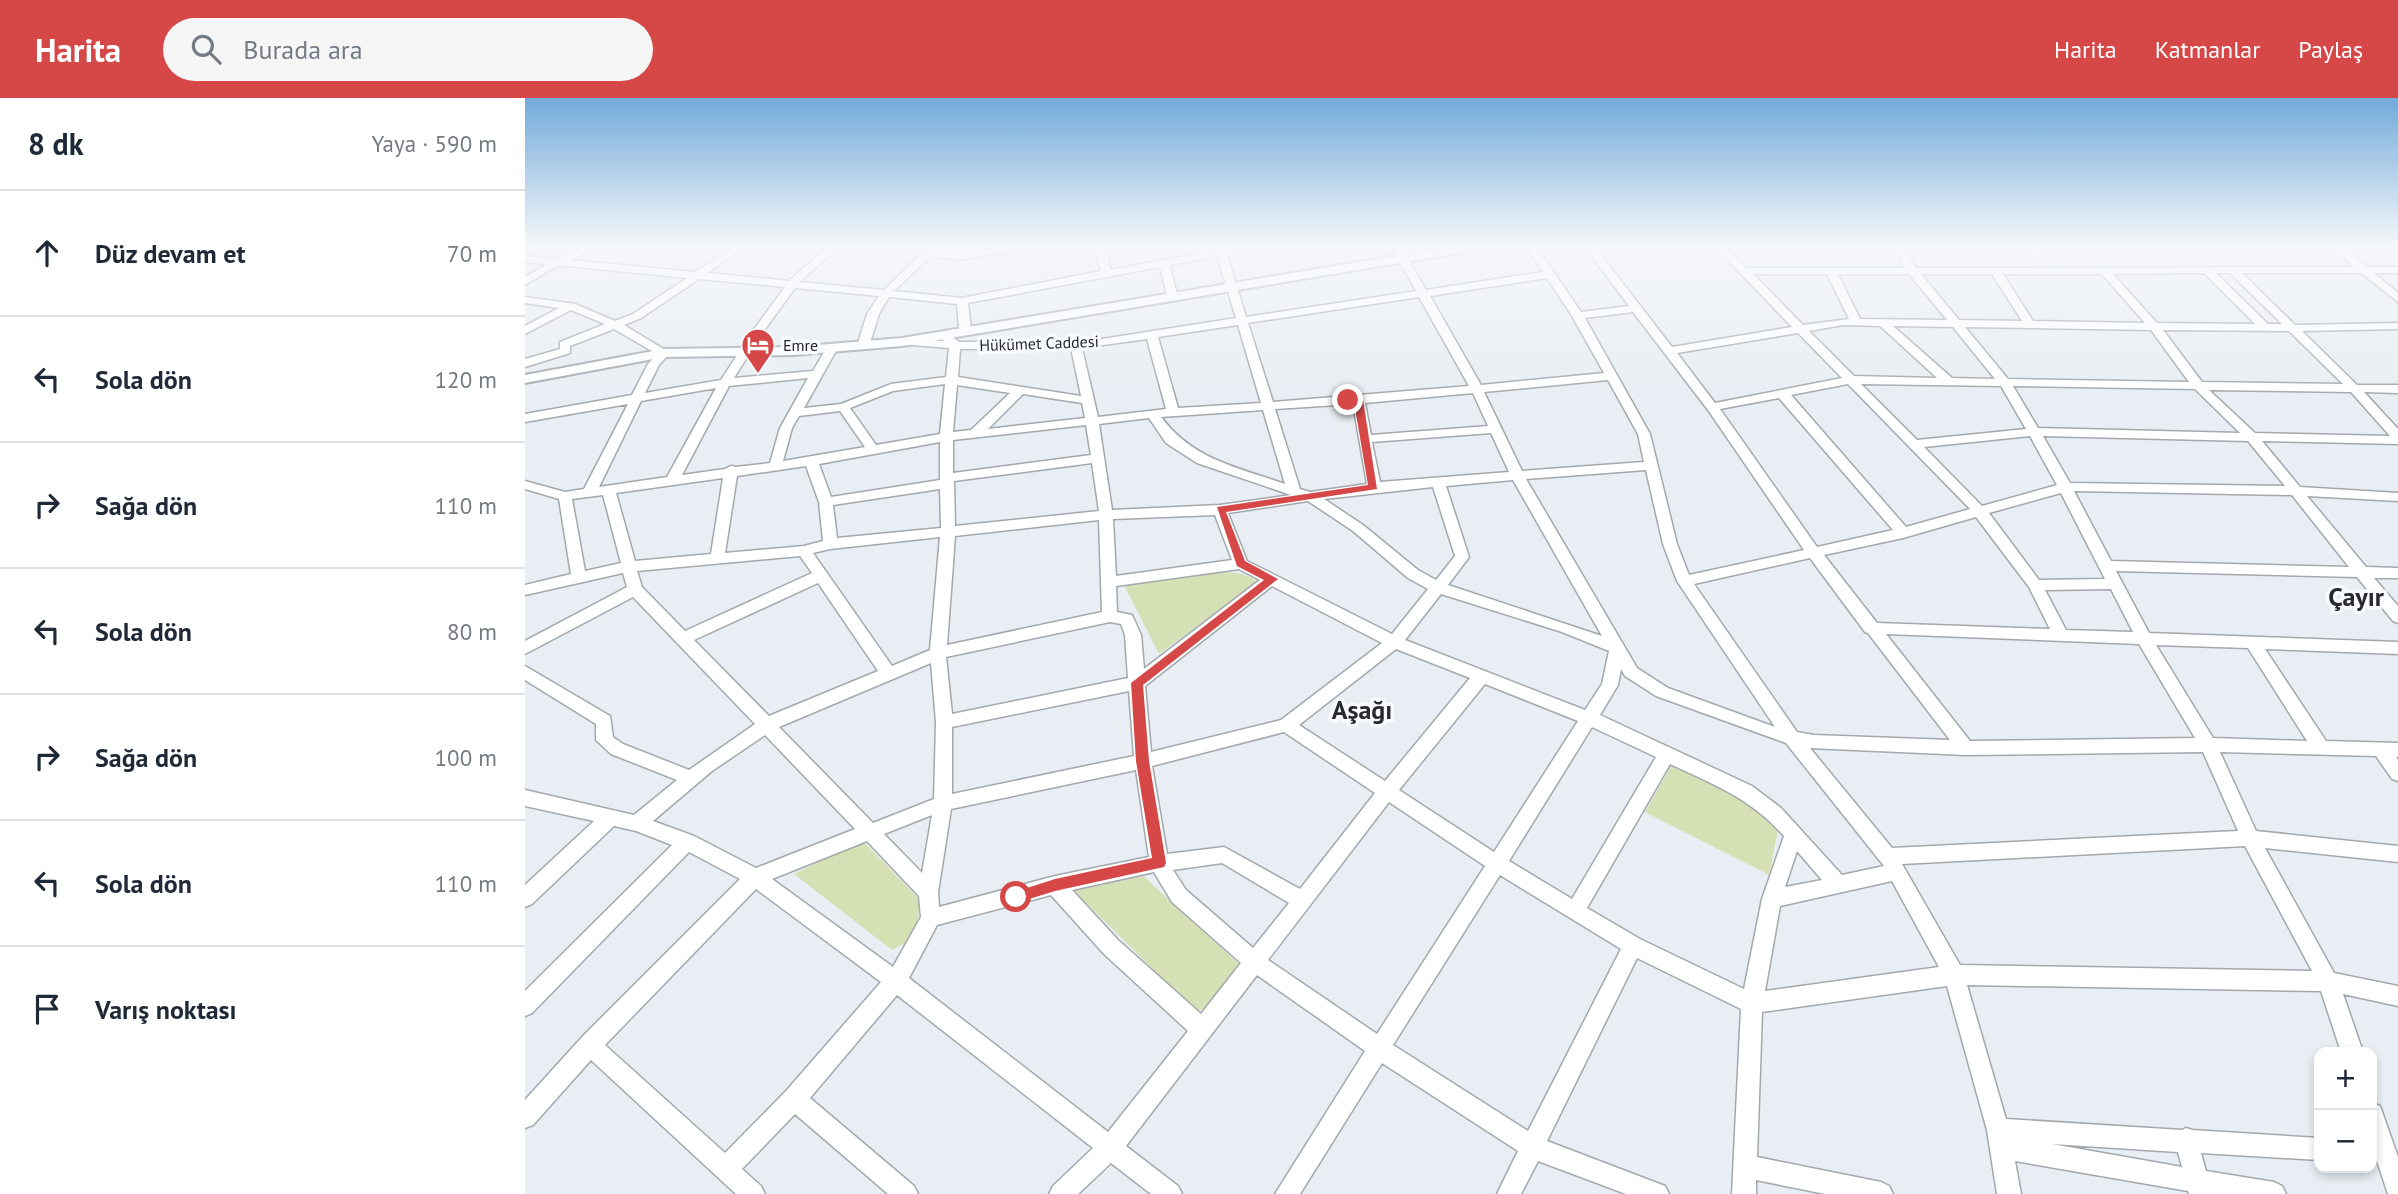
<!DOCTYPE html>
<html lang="tr">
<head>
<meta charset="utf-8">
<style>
  :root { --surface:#fff; --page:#f6f6f7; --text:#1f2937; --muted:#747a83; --line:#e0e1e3; --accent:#d64747 }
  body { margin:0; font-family:"PT Sans",sans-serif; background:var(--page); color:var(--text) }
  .controls { position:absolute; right:21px; bottom:21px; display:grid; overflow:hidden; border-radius:14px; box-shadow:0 4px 10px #0003 }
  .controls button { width:63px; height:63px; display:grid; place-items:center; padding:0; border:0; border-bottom:2px solid var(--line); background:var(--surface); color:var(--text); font:35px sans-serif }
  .stop { position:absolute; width:21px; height:21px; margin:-16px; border:5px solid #d64747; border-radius:50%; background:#fff }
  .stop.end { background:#d64747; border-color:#fff; box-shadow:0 2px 7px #0008 }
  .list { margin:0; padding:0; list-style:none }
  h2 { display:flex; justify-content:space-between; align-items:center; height:91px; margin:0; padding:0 28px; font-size:30px }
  h2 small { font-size:23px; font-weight:400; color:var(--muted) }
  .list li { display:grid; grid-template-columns:46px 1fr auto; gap:21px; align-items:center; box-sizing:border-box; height:126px; padding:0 28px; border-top:2px solid var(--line) }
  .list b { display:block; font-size:26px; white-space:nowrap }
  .list em { font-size:23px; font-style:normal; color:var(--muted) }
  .icon { flex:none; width:38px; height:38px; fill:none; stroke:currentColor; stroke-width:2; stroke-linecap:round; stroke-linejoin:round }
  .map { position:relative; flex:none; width:1873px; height:1096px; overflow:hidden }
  header { display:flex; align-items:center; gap:42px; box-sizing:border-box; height:98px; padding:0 35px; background:var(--accent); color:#fff }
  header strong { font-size:33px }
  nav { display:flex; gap:38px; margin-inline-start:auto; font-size:24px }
  .search { width:490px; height:63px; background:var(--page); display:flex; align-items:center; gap:18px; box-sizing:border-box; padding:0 24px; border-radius:38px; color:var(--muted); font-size:26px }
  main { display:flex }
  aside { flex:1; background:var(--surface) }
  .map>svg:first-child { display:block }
  .green { fill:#d6e0b5 }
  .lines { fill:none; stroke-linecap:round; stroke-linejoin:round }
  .minor-casing { stroke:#a3a8ad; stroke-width:3 }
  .major-casing { stroke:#a3a8ad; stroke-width:4 }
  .minor { fill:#fff; fill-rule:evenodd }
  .major { fill:#fff; fill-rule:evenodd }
  .route { fill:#d64747 }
  .labels { text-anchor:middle; stroke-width:7; stroke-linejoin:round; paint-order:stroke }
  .far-street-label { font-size:16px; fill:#27292b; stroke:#f7fbfe }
  .far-poi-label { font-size:16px; fill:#27292b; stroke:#f7fbfe; text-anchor:start }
  .district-label { font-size:26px; font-weight:bold; fill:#27292b; stroke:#f7fbfe }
</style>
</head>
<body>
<header>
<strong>Harita</strong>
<div class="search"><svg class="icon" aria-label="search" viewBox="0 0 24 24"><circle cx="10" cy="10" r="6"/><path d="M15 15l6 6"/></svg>Burada ara</div>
<nav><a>Harita</a><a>Katmanlar</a><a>Paylaş</a></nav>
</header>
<main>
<aside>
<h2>8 dk<small>Yaya · 590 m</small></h2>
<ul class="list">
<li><svg class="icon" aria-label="ahead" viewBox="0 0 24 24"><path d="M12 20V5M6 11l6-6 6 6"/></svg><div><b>Düz devam et</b></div><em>70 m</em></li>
<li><svg class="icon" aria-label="left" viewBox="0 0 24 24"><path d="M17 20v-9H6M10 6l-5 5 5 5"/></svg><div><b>Sola dön</b></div><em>120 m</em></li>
<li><svg class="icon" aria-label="right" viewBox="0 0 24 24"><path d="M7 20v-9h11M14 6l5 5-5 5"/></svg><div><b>Sağa dön</b></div><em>110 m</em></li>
<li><svg class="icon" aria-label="left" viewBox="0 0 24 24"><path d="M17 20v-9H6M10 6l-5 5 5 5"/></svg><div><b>Sola dön</b></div><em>80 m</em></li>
<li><svg class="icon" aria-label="right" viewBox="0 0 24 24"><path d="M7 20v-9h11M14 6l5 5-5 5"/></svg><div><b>Sağa dön</b></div><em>100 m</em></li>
<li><svg class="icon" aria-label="left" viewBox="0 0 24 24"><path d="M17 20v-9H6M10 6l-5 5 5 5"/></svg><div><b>Sola dön</b></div><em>110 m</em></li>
<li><svg class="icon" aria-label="arrive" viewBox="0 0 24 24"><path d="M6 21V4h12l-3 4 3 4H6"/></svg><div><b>Varış noktası</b></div></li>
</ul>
</aside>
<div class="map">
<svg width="1873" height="1096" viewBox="0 0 1873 1096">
  <rect width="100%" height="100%" fill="#e8eef3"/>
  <path class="green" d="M 682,474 C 700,475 718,472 733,484 L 634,556 L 599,487 Z
    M 1146,668 L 1233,706 L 1253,732 L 1244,777 L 1120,714 Z
    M 333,745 L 341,746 L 392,799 L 395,811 L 388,841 L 367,852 L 269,776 Z
    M 615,775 L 716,868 L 682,910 L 670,913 L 549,793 Z"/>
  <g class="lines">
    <defs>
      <path id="minor" d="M 60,148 L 74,148 L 45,162 L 170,174 L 209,148 L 221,148 L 182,175 L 264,183 L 303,148 L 314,148 L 275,184 L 359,192 L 405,148 L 416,148 L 412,152 C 443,158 473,148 504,148 L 499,151 L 433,162 L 406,158 L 369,193 L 437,200 L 576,173 L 569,148 L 579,148 L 586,172 L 690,152 L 689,148 L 700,150 L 731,148 L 702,156 L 721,219 L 891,193 L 866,148 L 876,148 L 901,192 L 1018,174 L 1001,148 L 1011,148 L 1056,214 L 1104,208 L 1059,148 L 1069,148 L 1147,249 L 1267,229 L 1189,148 L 1200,148 L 1221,170 L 1380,170 L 1369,148 L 1379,148 L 1391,170 L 1829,169 L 1806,148 L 1817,148 L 1842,169 L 1873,169 L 1873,175 L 1849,175 L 1873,195 L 1873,204 L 1836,175 L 1717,175 L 1770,227 L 1873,225 L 1873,231 L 1777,233 L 1832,287 L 1873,287 L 1873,295 L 1839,294 L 1873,331 L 1873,346 L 1737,343 L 1775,389 L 1873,395 L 1873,403 L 1782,398 L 1841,469 L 1873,470 L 1873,480 L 1849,480 L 1873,508 L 1873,525 L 1868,523 L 1832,479 L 1591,473 L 1624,535 L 1873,544 L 1873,556 L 1740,551 L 1801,643 L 1873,645 L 1873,659 L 1871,659 L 1873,662 L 1873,683 L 1867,681 L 1851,658 L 1695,654 L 1731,733 L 1873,748 L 1873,764 L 1740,750 L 1809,875 L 1873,888 L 1873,908 L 1818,896 L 1838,954 L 1816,954 L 1796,893 L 1442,887 L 1481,1021 L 1657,1032 L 1661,1030 L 1667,1032 L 1794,1040 L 1794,1062 L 1676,1055 L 1681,1073 L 1749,1084 L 1757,1088 L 1761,1096 L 1664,1096 L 1663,1093 L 1490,1063 L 1496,1096 L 1472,1096 L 1462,1032 L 1422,888 L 1237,914 L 1232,1059 L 1356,1084 L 1364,1088 L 1368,1096 L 1300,1096 L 1231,1082 L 1231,1096 L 1207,1096 L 1216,911 L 1112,860 L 1022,1043 L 1140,1088 L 1144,1096 L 1101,1096 L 1013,1063 L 996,1096 L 972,1096 L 993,1053 L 857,965 L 775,1096 L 750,1096 L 840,953 L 732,877 L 601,1048 L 653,1088 L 657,1096 L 626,1096 L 586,1065 L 553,1096 L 524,1096 L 528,1088 L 568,1050 L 372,897 L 285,1000 L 389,1088 L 393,1096 L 363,1096 L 270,1016 L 217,1071 L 236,1088 L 240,1096 L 211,1096 L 66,962 L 8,1027 L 0,1030 L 0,1002 L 57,939 L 215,781 L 164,754 L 7,915 L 0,918 L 0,893 L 147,747 L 111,733 L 89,728 L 7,806 L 0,809 L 0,787 L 69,723 L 0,708 L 0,692 L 109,717 L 152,682 L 86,656 L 71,642 L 71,626 L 0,582 L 0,568 L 85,618 L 88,639 L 98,646 L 164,672 L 230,626 L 108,499 L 0,556 L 0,543 L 102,489 L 98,475 L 0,497 L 0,487 L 46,476 L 34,401 L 0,391 L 0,383 L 40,394 L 59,391 L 103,306 L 0,324 L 0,316 L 107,297 L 123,266 L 132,256 L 89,231 L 45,248 L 45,255 L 0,269 L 0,261 L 35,251 L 35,244 L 80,226 L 46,212 L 0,236 L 0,228 L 34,210 L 0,205 L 0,199 L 50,206 L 90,223 L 108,216 L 162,180 L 34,167 L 0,187 L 0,179 L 22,166 L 0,164 L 0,158 L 30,161 ZM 692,158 L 711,220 L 564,243 L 434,244 L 429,240 L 434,234 L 428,231 L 416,240 L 419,243 L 378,241 L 374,242 L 374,246 L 424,250 L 421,279 L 366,286 L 316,306 L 279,310 L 312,251 L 306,248 L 302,249 L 288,273 L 209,280 L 238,234 L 270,190 L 354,198 L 342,216 L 332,248 L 338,251 L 344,248 L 354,216 L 364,199 L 432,206 L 434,231 L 440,234 L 446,231 L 443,205 L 635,169 L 642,197 L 651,199 L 652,197 L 645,167 ZM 1679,175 L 1730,226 L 1632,225 L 1588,176 ZM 1691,175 L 1705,175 L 1757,226 L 1743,226 ZM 1228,176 L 1302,176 L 1324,221 L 1278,227 ZM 1313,176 L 1384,176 L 1422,222 L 1335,221 ZM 1396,176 L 1467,176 L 1497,223 L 1434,222 ZM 1478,176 L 1577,176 L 1620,225 L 1508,223 ZM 1022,180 L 1047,218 L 1079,275 L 956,287 L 905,198 ZM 174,181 L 260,189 L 227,234 L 196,282 L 120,295 L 134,267 L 145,255 L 99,227 L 116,220 ZM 894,199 L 944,288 L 748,304 L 723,225 ZM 1108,214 L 1183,312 L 1279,452 L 1164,477 L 1152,446 L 1125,336 L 1060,220 ZM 713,227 L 736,305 L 653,310 L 633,239 ZM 1318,227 L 1355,228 L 1412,280 L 1329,278 L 1284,233 ZM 1368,228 L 1428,229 L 1470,281 L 1427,280 ZM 1440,229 L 1626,232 L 1664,284 L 1483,281 ZM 1638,232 L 1764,233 L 1818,286 L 1677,284 ZM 1273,235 L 1317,280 L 1190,305 L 1152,255 ZM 622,241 L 641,311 L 573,319 L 557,250 ZM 546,250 L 556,298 L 433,279 L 435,251 ZM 283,280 L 255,330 L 245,365 L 211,369 L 206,368 L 200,371 L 157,377 L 204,288 ZM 1083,282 L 1113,336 L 1119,364 L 997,373 L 959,294 ZM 420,286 L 415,336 L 351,347 L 325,310 L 368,293 ZM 1323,286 L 1445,411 L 1381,429 L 1266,297 ZM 1336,286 L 1476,288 L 1501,331 L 1392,342 ZM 432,287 L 485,295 L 446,332 L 428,334 ZM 1488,288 L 1670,291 L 1715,335 L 1513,330 ZM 191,290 L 142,379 L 74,389 L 116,303 ZM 1684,292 L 1826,294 L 1865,338 L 1730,335 ZM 948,295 L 963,328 L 846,337 L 840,305 ZM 498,296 L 557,305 L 560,320 L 463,331 ZM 1254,300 L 1368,432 L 1292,449 L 1195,311 ZM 828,306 L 842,386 L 785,394 L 775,391 L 750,311 ZM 738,312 L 760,386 C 712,369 668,362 636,319 ZM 315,313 L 340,349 L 258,363 L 267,330 L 274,318 ZM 624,320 L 641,345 L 672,365 L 766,397 L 695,407 L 587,412 L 574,326 ZM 561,327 L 566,357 L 428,375 L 428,342 ZM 966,335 L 984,374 L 855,384 L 847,344 ZM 1505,338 L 1532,387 L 1457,408 L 1399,349 ZM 1518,338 L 1723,343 L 1760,388 L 1545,385 ZM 415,344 L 415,382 L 306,399 L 294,366 ZM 567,365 L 574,413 L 430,428 L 429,383 ZM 281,368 L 294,404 L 298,443 L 279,448 L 200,455 L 212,378 ZM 1121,372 L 1138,446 L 1152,483 L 1250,629 L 1143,590 L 1112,570 L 1001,381 ZM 198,380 L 186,456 L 110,463 L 91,395 ZM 988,382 L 1077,538 L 923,487 L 944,459 L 921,388 ZM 908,389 L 930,458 L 911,482 L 893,472 L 838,427 L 799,401 ZM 415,391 L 416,430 L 312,440 L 308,407 ZM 1549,393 L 1767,397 L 1824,469 L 1586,463 ZM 1536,395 L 1580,481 L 1514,482 L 1464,415 ZM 78,397 L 96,465 L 60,473 L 47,401 ZM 783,403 L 828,433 L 883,480 L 903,491 L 867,536 L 722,463 L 703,415 ZM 690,417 L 707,462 L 591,478 L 588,421 ZM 1451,419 L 1504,489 L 1525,531 L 1352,525 L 1299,457 L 1378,440 ZM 574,422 L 577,514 L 422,547 L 430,438 ZM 415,439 L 405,552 L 367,568 L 288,455 L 305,451 ZM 275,458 L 287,475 L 160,533 L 117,489 L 112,473 ZM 1285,460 L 1340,534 L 1343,535 L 1425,642 L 1289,637 L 1272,634 L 1169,486 ZM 714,471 L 735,482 L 619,571 L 616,537 L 607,517 L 592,514 L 591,488 ZM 293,485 L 353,573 L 244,618 L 169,542 ZM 747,488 L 857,545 L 756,622 L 626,654 L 620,588 ZM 1586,491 L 1608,534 L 1541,532 L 1520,492 ZM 916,496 L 1037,534 L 1084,553 L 1077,586 L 1060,612 L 880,542 ZM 585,524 L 596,526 L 600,537 L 603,580 L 427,616 L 421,559 ZM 1361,536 L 1614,546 L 1670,640 L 1445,643 ZM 1631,547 L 1723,550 L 1782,643 L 1688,640 ZM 871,551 L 945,580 L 860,683 L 774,627 ZM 406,565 L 411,624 L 409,701 L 348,725 L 254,629 ZM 1096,571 L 1100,578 L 1131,598 L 1261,645 L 1359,768 L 1317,777 L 1256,710 L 1227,688 L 1075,617 L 1093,587 ZM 960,586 L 1053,623 L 969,754 L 874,692 ZM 604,593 L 609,658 L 427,696 L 427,629 ZM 1067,629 L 1131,659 L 1047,801 L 984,763 ZM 759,634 L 850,695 L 775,791 L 699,749 L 642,756 L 627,668 ZM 240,637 L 330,731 L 231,770 L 169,738 L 128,723 L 187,673 ZM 1285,650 L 1441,657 L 1678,654 L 1713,733 L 1367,750 ZM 1145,666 C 1190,687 1225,700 1259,738 L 1237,801 L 1219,891 L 1115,841 L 1062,810 ZM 611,672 L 624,759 L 530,778 L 414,809 L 413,794 L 426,711 ZM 864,704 L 960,768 L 852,936 L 743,862 ZM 407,717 L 397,775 L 359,736 ZM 342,743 L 394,798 L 396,819 L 368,869 L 247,781 ZM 1720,748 L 1787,873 L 1435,867 L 1377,766 ZM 1272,753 L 1297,782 L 1260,789 ZM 697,765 L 764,805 L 728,850 L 661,792 L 648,772 ZM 629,774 L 647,804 L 716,865 L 676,916 L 593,842 L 547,792 ZM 975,777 L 1096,851 L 1003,1033 L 868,947 ZM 1367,783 L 1414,869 L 1240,893 L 1255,808 ZM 231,791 L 356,884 L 261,993 L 200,1055 L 80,947 ZM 526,797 L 579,856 L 663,933 L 583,1034 L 384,880 L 412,827 ZM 1527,1046 L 1653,1054 L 1657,1069 Z
        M 1847,1005 L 1855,1008 L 1873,1059 L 1873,1096 L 1863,1096 L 1847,1048 Z"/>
      <path id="major" d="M 930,148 L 958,148 L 952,152 L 377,248 L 268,257 L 139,259 L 0,285 L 0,277 L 139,251 L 268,249 L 377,240 Z"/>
    </defs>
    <use href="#minor" class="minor-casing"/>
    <use href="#major" class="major-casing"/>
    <use href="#minor" class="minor"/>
    <use href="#major" class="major"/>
  </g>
  <linearGradient id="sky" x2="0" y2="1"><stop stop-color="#72aada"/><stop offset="0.49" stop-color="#f5f7fa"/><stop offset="1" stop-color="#f5f7fa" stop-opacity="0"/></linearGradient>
  <rect width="1873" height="301" fill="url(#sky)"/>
  <path class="route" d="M 833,299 L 838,302 L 852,391 L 701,414 L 720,463 L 753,481 L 618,587 L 624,663 L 641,765 L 639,769 L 530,793 L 491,805 L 486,804 L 486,795 L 530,781 L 627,760 L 611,663 L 606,585 L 739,482 L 712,468 L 692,409 L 843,387 L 829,304 L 818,302 Z"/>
  <defs>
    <symbol id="hotel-pin" viewBox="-11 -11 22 30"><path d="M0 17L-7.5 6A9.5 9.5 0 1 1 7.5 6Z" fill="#d64747" stroke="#f7fbfe"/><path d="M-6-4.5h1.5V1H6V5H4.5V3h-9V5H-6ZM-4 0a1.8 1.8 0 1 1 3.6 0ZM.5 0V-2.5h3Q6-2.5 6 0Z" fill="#fff"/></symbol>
  </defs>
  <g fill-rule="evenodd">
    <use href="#hotel-pin" x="214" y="228" width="38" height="52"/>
  </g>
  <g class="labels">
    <g class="far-street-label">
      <text transform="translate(514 245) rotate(-2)" y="6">Hükümet Caddesi</text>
    </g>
    <g class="far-poi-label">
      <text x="258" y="253">Emre</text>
    </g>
    <g class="district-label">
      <text x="1831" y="508">Çayır</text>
      <text x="837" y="621">Aşağı</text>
    </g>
  </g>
</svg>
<div class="controls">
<button>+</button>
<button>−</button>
</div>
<div class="stop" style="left:491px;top:799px"></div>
<div class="stop end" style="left:823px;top:302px"></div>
</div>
</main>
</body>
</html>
